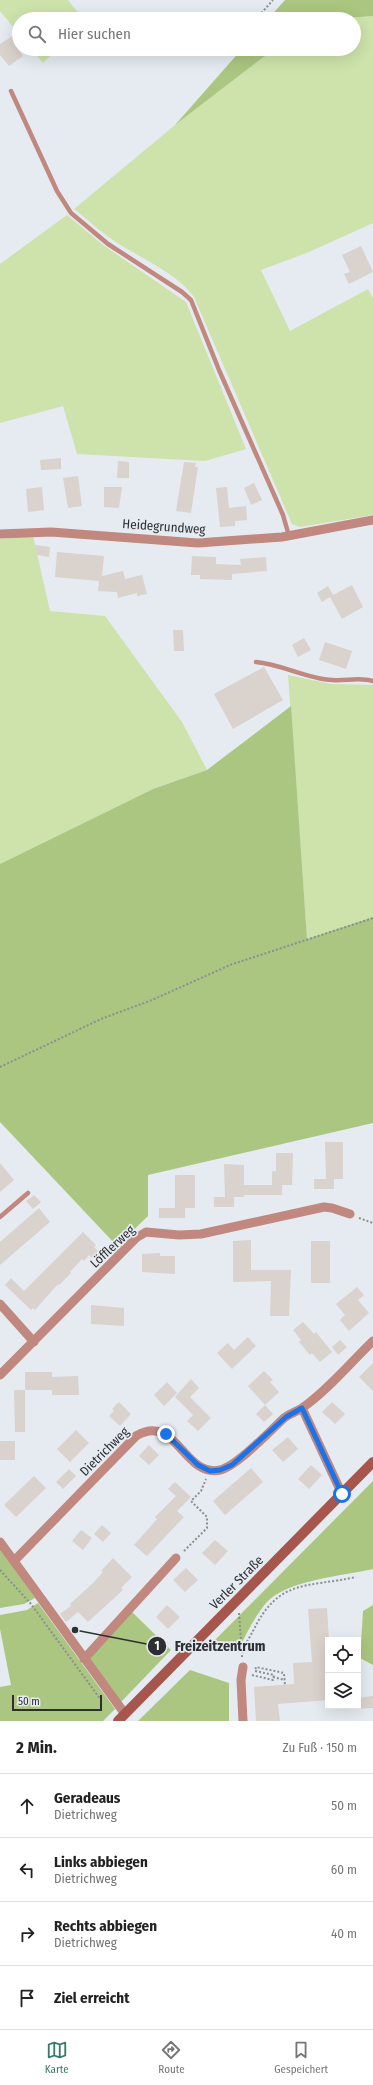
<!DOCTYPE html>
<html lang="de">
<head>
<meta charset="utf-8">
<style>
  :root { --surface:#fff; --page:#f2f2f2; --text:#222; --muted:#767676; --line:#e0e0e0; --accent:#37796b }
  body { margin:0; font-family:"Fira Sans Condensed",sans-serif; background:var(--page); color:var(--text) }
  .controls { position:absolute; right:12px; bottom:12px; display:grid; overflow:hidden; border-radius:0px; box-shadow:0 4px 16px #0002 }
  .controls button { width:36px; height:36px; display:grid; place-items:center; padding:0; border:0; border-bottom:1px solid var(--line); background:var(--surface); color:var(--text); font:20px sans-serif }
  .scale { position:absolute; left:12px; bottom:10px; width:90px; box-sizing:border-box; padding-left:4px; border:2px solid #2d2f32; border-top:0; font-size:11px; line-height:14px; white-space:nowrap; color:#2d2f32; -webkit-text-stroke:3px #e5ebf1; paint-order:stroke }
  .stop { position:absolute; width:12px; height:12px; margin:-9px; border:3px solid #1a73e8; border-radius:50%; background:#fff }
  .stop.end { background:#1a73e8; border-color:#fff; box-shadow:0 1px 4px #0008 }
  .list { margin:0; padding:0; list-style:none }
  h2 { display:flex; justify-content:space-between; align-items:center; height:52px; margin:0; padding:0 16px; font-size:17px }
  h2 small { font-size:13px; font-weight:400; color:var(--muted) }
  .list li { display:grid; grid-template-columns:26px 1fr auto; gap:12px; align-items:center; box-sizing:border-box; height:64px; padding:0 16px; border-top:1px solid var(--line) }
  .list b { display:block; font-size:15px; white-space:nowrap }
  .list p { margin:0; font-size:13px; white-space:nowrap; color:var(--muted) }
  .list em { font-size:13px; font-style:normal; color:var(--muted) }
  .icon { flex:none; width:22px; height:22px; fill:none; stroke:currentColor; stroke-width:2; stroke-linecap:round; stroke-linejoin:round }
  .map { position:relative; flex:none; width:373px; height:1721px; overflow:hidden }
  .search { position:absolute; background:var(--surface); box-shadow:0 4px 16px #0002; left:12px; right:12px; top:12px; height:44px; display:flex; align-items:center; gap:10px; box-sizing:border-box; padding:0 14px; border-radius:22px; color:var(--muted); font-size:15px }
  .sheet { height:308px; background:var(--surface) }
  nav { display:flex; justify-content:space-around; align-items:center; box-sizing:border-box; height:56px; border-top:1px solid var(--line); background:var(--surface); font-size:11px; color:var(--muted) }
  nav a { display:grid; justify-items:center; gap:2px }
  nav .on { color:var(--accent) }
  .map>svg:first-child { display:block }
  .green { fill:#cde3ab }
  .forest { fill:#abc680 }
  .building { fill:#dad2cd }
  .lines { fill:none; stroke-linecap:round; stroke-linejoin:round }
  .path { stroke:#8b8f93; stroke-width:2; stroke-dasharray:2 2; stroke-linecap:butt }
  .lane { stroke:#c0887f; stroke-width:4.5 }
  .street { stroke:#c0887f; stroke-width:9 }
  .secondary { stroke:#a6564c; stroke-width:10 }
  .route { stroke:#1a73e8; stroke-width:5 }
  .labels { text-anchor:middle; stroke-width:3.5; stroke-linejoin:round; paint-order:stroke }
  .street-label { font-size:13px; fill:#2d2f32; stroke:#e5ebf1 }
  .leader { fill:none; stroke:#2d2f32; stroke-width:1.5 }
  .callout-dot { fill:#2d2f32; stroke:#e5ebf1; stroke-width:1.5 }
  .mark-label { font-size:12px; text-anchor:middle; font-weight:bold; fill:#fff }
  .callout-label { font-size:14px; text-anchor:middle; font-weight:bold; fill:#2d2f32; stroke:#e5ebf1; stroke-width:3.5; stroke-linejoin:round; paint-order:stroke }
</style>
</head>
<body>
<div class="map">
<svg width="373" height="1721" viewBox="0 0 373 1721">
  <rect width="100%" height="100%" fill="#e5ebf1"/>
  <path class="green" d="M 0,0 L 68,0 L 83,19 L 19,19 L 19,34 L 0,11 Z
    M 373,16 L 373,223 L 309,252 L 261,270 L 290,331 L 368,289 L 373,298 L 373,515 L 300,527 L 292,524 L 194,297 C 175,271 139,258 113,240 C 99,231 87,219 74,209 L 175,125 L 274,49 L 354,49 L 354,19 L 333,19 Z
    M 31,49 L 57,49 L 43,63 Z
    M 67,215 L 103,245 L 186,302 L 246,449 L 205,461 L 77,454 L 63,406 L 0,423 L 0,264 Z
    M 33,536 L 50,611 L 105,616 L 182,722 L 207,770 L 153,789 L 0,864 L 0,539 Z
    M 288,675 L 331,684 L 373,685 L 373,917 L 307,939 Z"/>
  <path class="forest" d="M 285,0 L 373,0 L 373,16 L 333,19 L 268,19 Z
    M 242,49 L 274,49 L 175,125 Z
    M 291,706 L 307,939 L 373,917 L 373,1123 L 148,1175 L 148,1216 L 117,1246 L 0,1122 L 0,864 L 153,789 L 207,770 Z
    M 373,1481 L 373,1569 C 343,1576 286,1580 266,1603 C 254,1618 246,1634 238,1651 L 210,1645 Z
    M 0,1549 L 35,1598 L 24,1604 L 0,1608 Z
    M 38,1603 L 115,1709 L 103,1721 L 0,1721 L 0,1687 L 11,1685 L 0,1629 L 0,1615 L 27,1610 Z
    M 373,1605 L 373,1665 L 360,1658 L 363,1611 Z
    M 132,1612 L 171,1650 L 121,1702 L 88,1659 Z
    M 190,1670 L 229,1683 L 229,1721 L 138,1721 Z"/>
  <path class="building" d="M 19,32 L 19,50 L 23,56 L 9,66 L 0,55 L 0,44 Z
    M 361,246 L 373,272 L 349,284 L 344,274 L 350,272 L 342,255 Z
    M 61,458 L 61,469 L 41,470 L 40,460 Z
    M 118,461 L 129,462 L 129,478 L 117,478 Z
    M 184,462 L 196,463 L 195,467 L 198,467 L 191,513 L 176,511 Z
    M 78,476 L 82,506 L 68,508 L 63,478 Z
    M 254,483 L 262,500 L 251,505 L 244,488 Z
    M 42,487 L 44,510 L 28,512 L 26,489 Z
    M 104,487 L 122,487 L 119,508 L 104,507 Z
    M 227,487 L 229,508 L 246,506 L 247,520 L 235,521 L 235,526 L 220,527 L 216,488 Z
    M 35,545 L 50,547 L 49,557 L 37,555 Z
    M 57,552 L 104,556 L 102,576 L 123,571 L 125,579 L 142,575 L 147,594 L 137,596 L 137,593 L 118,598 L 117,592 L 98,591 L 99,581 L 55,577 Z
    M 192,556 L 216,557 L 216,564 L 241,565 L 240,559 L 266,557 L 267,571 L 232,574 L 232,580 L 200,579 L 200,575 L 191,575 Z
    M 352,585 L 363,607 L 342,619 L 330,597 L 322,602 L 317,593 L 328,586 L 333,595 Z
    M 173,630 L 183,630 L 184,651 L 174,651 Z
    M 304,638 L 311,650 L 298,657 L 292,645 Z
    M 325,642 L 352,651 L 346,669 L 319,660 Z
    M 264,667 L 283,700 L 233,729 L 214,694 Z
    M 325,1142 L 343,1142 L 343,1179 L 334,1179 L 334,1189 L 314,1189 L 314,1179 L 326,1179 Z
    M 276,1153 L 293,1153 L 292,1185 L 282,1185 L 282,1195 L 244,1195 L 244,1197 L 234,1197 L 234,1207 L 214,1207 L 214,1197 L 225,1197 L 224,1164 L 244,1165 L 244,1185 L 272,1185 L 272,1171 L 276,1171 Z
    M 0,1163 L 14,1180 L 0,1192 Z
    M 175,1175 L 195,1175 L 195,1208 L 185,1208 L 185,1218 L 159,1218 L 159,1208 L 175,1208 Z
    M 34,1195 L 41,1202 L 33,1209 L 26,1201 Z
    M 39,1208 L 50,1222 L 0,1265 L 0,1242 Z
    M 83,1232 L 96,1245 L 94,1247 L 98,1251 L 92,1258 L 89,1255 L 84,1261 L 82,1259 L 70,1272 L 71,1273 L 59,1285 L 58,1284 L 35,1310 L 33,1308 L 31,1310 L 5,1285 L 11,1278 L 24,1291 Z
    M 251,1240 L 251,1270 L 291,1270 L 289,1316 L 270,1316 L 271,1281 L 233,1282 L 233,1241 Z
    M 311,1241 L 330,1241 L 330,1283 L 311,1283 Z
    M 160,1253 L 160,1256 L 175,1256 L 175,1274 L 142,1272 L 142,1254 Z
    M 357,1287 L 364,1295 L 358,1300 L 369,1313 L 349,1331 L 340,1320 L 345,1315 L 336,1304 Z
    M 91,1305 L 124,1308 L 124,1326 L 91,1324 Z
    M 303,1322 L 314,1334 L 316,1332 L 332,1352 L 320,1362 L 312,1353 L 310,1355 L 299,1342 L 301,1340 L 293,1330 Z
    M 248,1337 L 256,1346 L 232,1369 L 217,1353 L 228,1343 L 234,1350 Z
    M 340,1340 L 347,1347 L 338,1355 L 332,1347 Z
    M 373,1363 L 373,1391 L 359,1377 Z
    M 264,1371 L 273,1380 L 270,1382 L 279,1392 L 265,1405 L 248,1386 Z
    M 25,1372 L 52,1372 L 52,1377 L 78,1376 L 79,1395 L 52,1395 L 52,1390 L 25,1390 Z
    M 191,1379 L 199,1388 L 190,1397 L 211,1418 L 198,1431 L 187,1421 L 193,1415 L 175,1397 Z
    M 167,1382 L 177,1393 L 164,1406 L 154,1395 Z
    M 14,1390 L 25,1390 L 25,1432 L 15,1432 Z
    M 119,1402 L 131,1414 L 120,1426 L 109,1416 L 114,1411 L 112,1409 Z
    M 332,1402 L 345,1414 L 335,1424 L 322,1412 Z
    M 265,1405 L 273,1414 L 264,1422 L 256,1414 Z
    M 76,1430 L 89,1443 L 70,1462 L 57,1449 Z
    M 288,1437 L 298,1449 L 283,1462 L 272,1450 Z
    M 0,1441 L 15,1441 L 15,1460 L 0,1460 Z
    M 149,1445 L 159,1455 L 149,1465 L 139,1456 Z
    M 311,1465 L 322,1475 L 309,1489 L 298,1479 Z
    M 251,1468 L 263,1482 L 225,1515 L 213,1501 Z
    M 69,1469 L 76,1476 L 63,1489 L 56,1482 Z
    M 34,1476 L 46,1488 L 16,1517 L 4,1505 Z
    M 175,1482 L 191,1497 L 177,1511 L 184,1517 L 147,1556 L 134,1545 L 157,1519 L 155,1517 L 176,1496 L 168,1489 Z
    M 102,1525 L 111,1533 L 103,1542 L 94,1534 Z
    M 81,1530 L 92,1538 L 83,1550 L 72,1541 Z
    M 215,1540 L 228,1551 L 215,1565 L 202,1553 Z
    M 113,1558 L 132,1577 L 121,1588 L 123,1590 L 88,1622 L 78,1612 L 66,1622 L 60,1614 L 71,1606 L 70,1604 L 93,1583 L 103,1572 L 101,1571 Z
    M 186,1568 L 198,1580 L 185,1592 L 173,1580 Z
    M 167,1605 L 180,1617 L 168,1629 L 156,1617 Z
    M 327,1608 L 329,1640 L 328,1700 L 278,1704 L 280,1721 L 256,1721 L 254,1687 L 294,1684 L 293,1663 L 312,1662 L 308,1609 Z
    M 373,1696 L 373,1708 L 358,1709 L 358,1698 Z"/>
  <g class="lines">
    <path class="path" d="M 256,19 L 273,0
      M 255,49 L 265,56
      M 0,1067 L 101,1019 L 152,1000 L 230,965 L 373,918
      M 359,1218 L 373,1223
      M 184,1551 L 207,1528 L 207,1517 L 191,1501 L 201,1491 L 206,1479
      M 0,1570 L 31,1604 L 101,1700
      M 239,1613 L 242,1653
      M 242,1657 C 242,1648 249,1639 253,1631 C 279,1578 306,1588 356,1577
      M 252,1675 L 273,1680 L 274,1675 L 255,1671 L 256,1667 L 284,1673 L 285,1685
      M 273,1677 L 285,1680"/>
    <path class="lane" d="M 11,91 L 57,191 L 71,213 L 108,244 L 182,292 L 191,300 L 219,370 L 283,515 L 289,536
      M 256,662 C 282,664 306,679 332,680 C 345,681 361,677 373,681
      M 0,1217 L 28,1193"/>
    <path class="street" d="M 0,534 L 51,532 L 198,543 L 282,537 L 373,520
      M 0,1304 L 34,1342
      M 0,1375 L 136,1238 L 146,1232 L 179,1235 L 201,1234 L 324,1207 L 332,1208 L 350,1214
      M 302,1408 L 342,1494
      M 0,1542 L 125,1714
      M 14,1561 L 136,1436 C 177,1412 183,1478 220,1470 C 237,1466 270,1431 284,1418 C 290,1413 296,1412 302,1408 C 325,1393 353,1360 373,1341
      M 84,1659 L 176,1558
      M 243,1667 L 241,1680 L 243,1721"/>
    <path class="secondary" d="M 118,1721 L 373,1462"/>
  </g>
  <g class="lines">
    <path class="route" d="M 166,1434 L 198,1465 L 210,1471 L 220,1470 L 232,1465 L 286,1417 L 302,1408 L 342,1494"/>
  </g>
  <g class="labels">
    <g class="street-label">
      <text transform="translate(164 526) rotate(4)" y="5">Heidegrundweg</text>
      <text transform="translate(112 1246) rotate(-43)" y="5">Löfflerweg</text>
      <text transform="translate(104 1451) rotate(-45)" y="5">Dietrichweg</text>
      <text transform="translate(236 1582) rotate(-45)" y="5">Verler Straße</text>
    </g>
  </g>
  <path class="leader" d="M75 1630L157 1646"/>
  <g class="callout-dot">
    <circle cx="75" cy="1630" r="4"/>
    <circle cx="157" cy="1646" r="10"/>
  </g>
  <g class="mark-label">
    <text x="157" y="1650">1</text>
  </g>
  <g class="callout-label">
    <text x="220" y="1651">Freizeitzentrum</text>
  </g>
</svg>
<div class="controls">
<button><svg class="icon" aria-label="locate" viewBox="0 0 24 24"><circle cx="12" cy="12" r="6"/><path d="M12 2v4M12 18v4M2 12h4M18 12h4"/></svg></button>
<button><svg class="icon" aria-label="layers" viewBox="0 0 24 24"><path d="M12 4l9 5-9 5-9-5zM3 14l9 5 9-5"/></svg></button>
</div>
<div class="scale">50 m</div>
<div class="stop" style="left:342px;top:1494px"></div>
<div class="stop end" style="left:166px;top:1434px"></div>
<div class="search"><svg class="icon" aria-label="search" viewBox="0 0 24 24"><circle cx="10" cy="10" r="6"/><path d="M15 15l6 6"/></svg>Hier suchen</div>
</div>
<section class="sheet">
<h2>2 Min.<small>Zu Fuß · 150 m</small></h2>
<ul class="list">
<li><svg class="icon" aria-label="ahead" viewBox="0 0 24 24"><path d="M12 20V5M6 11l6-6 6 6"/></svg><div><b>Geradeaus</b><p>Dietrichweg</p></div><em>50 m</em></li>
<li><svg class="icon" aria-label="left" viewBox="0 0 24 24"><path d="M17 20v-9H6M10 6l-5 5 5 5"/></svg><div><b>Links abbiegen</b><p>Dietrichweg</p></div><em>60 m</em></li>
<li><svg class="icon" aria-label="right" viewBox="0 0 24 24"><path d="M7 20v-9h11M14 6l5 5-5 5"/></svg><div><b>Rechts abbiegen</b><p>Dietrichweg</p></div><em>40 m</em></li>
<li><svg class="icon" aria-label="arrive" viewBox="0 0 24 24"><path d="M6 21V4h12l-3 4 3 4H6"/></svg><div><b>Ziel erreicht</b></div></li>
</ul>
</section>
<nav>
<a class="on"><svg class="icon" aria-label="map" viewBox="0 0 24 24"><path d="M3 6l6-2 6 2 6-2v14l-6 2-6-2-6 2zM9 4v14M15 6v14"/></svg>Karte</a>
<a><svg class="icon" aria-label="directions" viewBox="0 0 24 24"><path d="M12 3l9 9-9 9-9-9zM9 14v-3h6M13 9l2 2-2 2"/></svg>Route</a>
<a><svg class="icon" aria-label="saved" viewBox="0 0 24 24"><path d="M7 4h10v16l-5-4-5 4z"/></svg>Gespeichert</a>
</nav>
</body>
</html>
